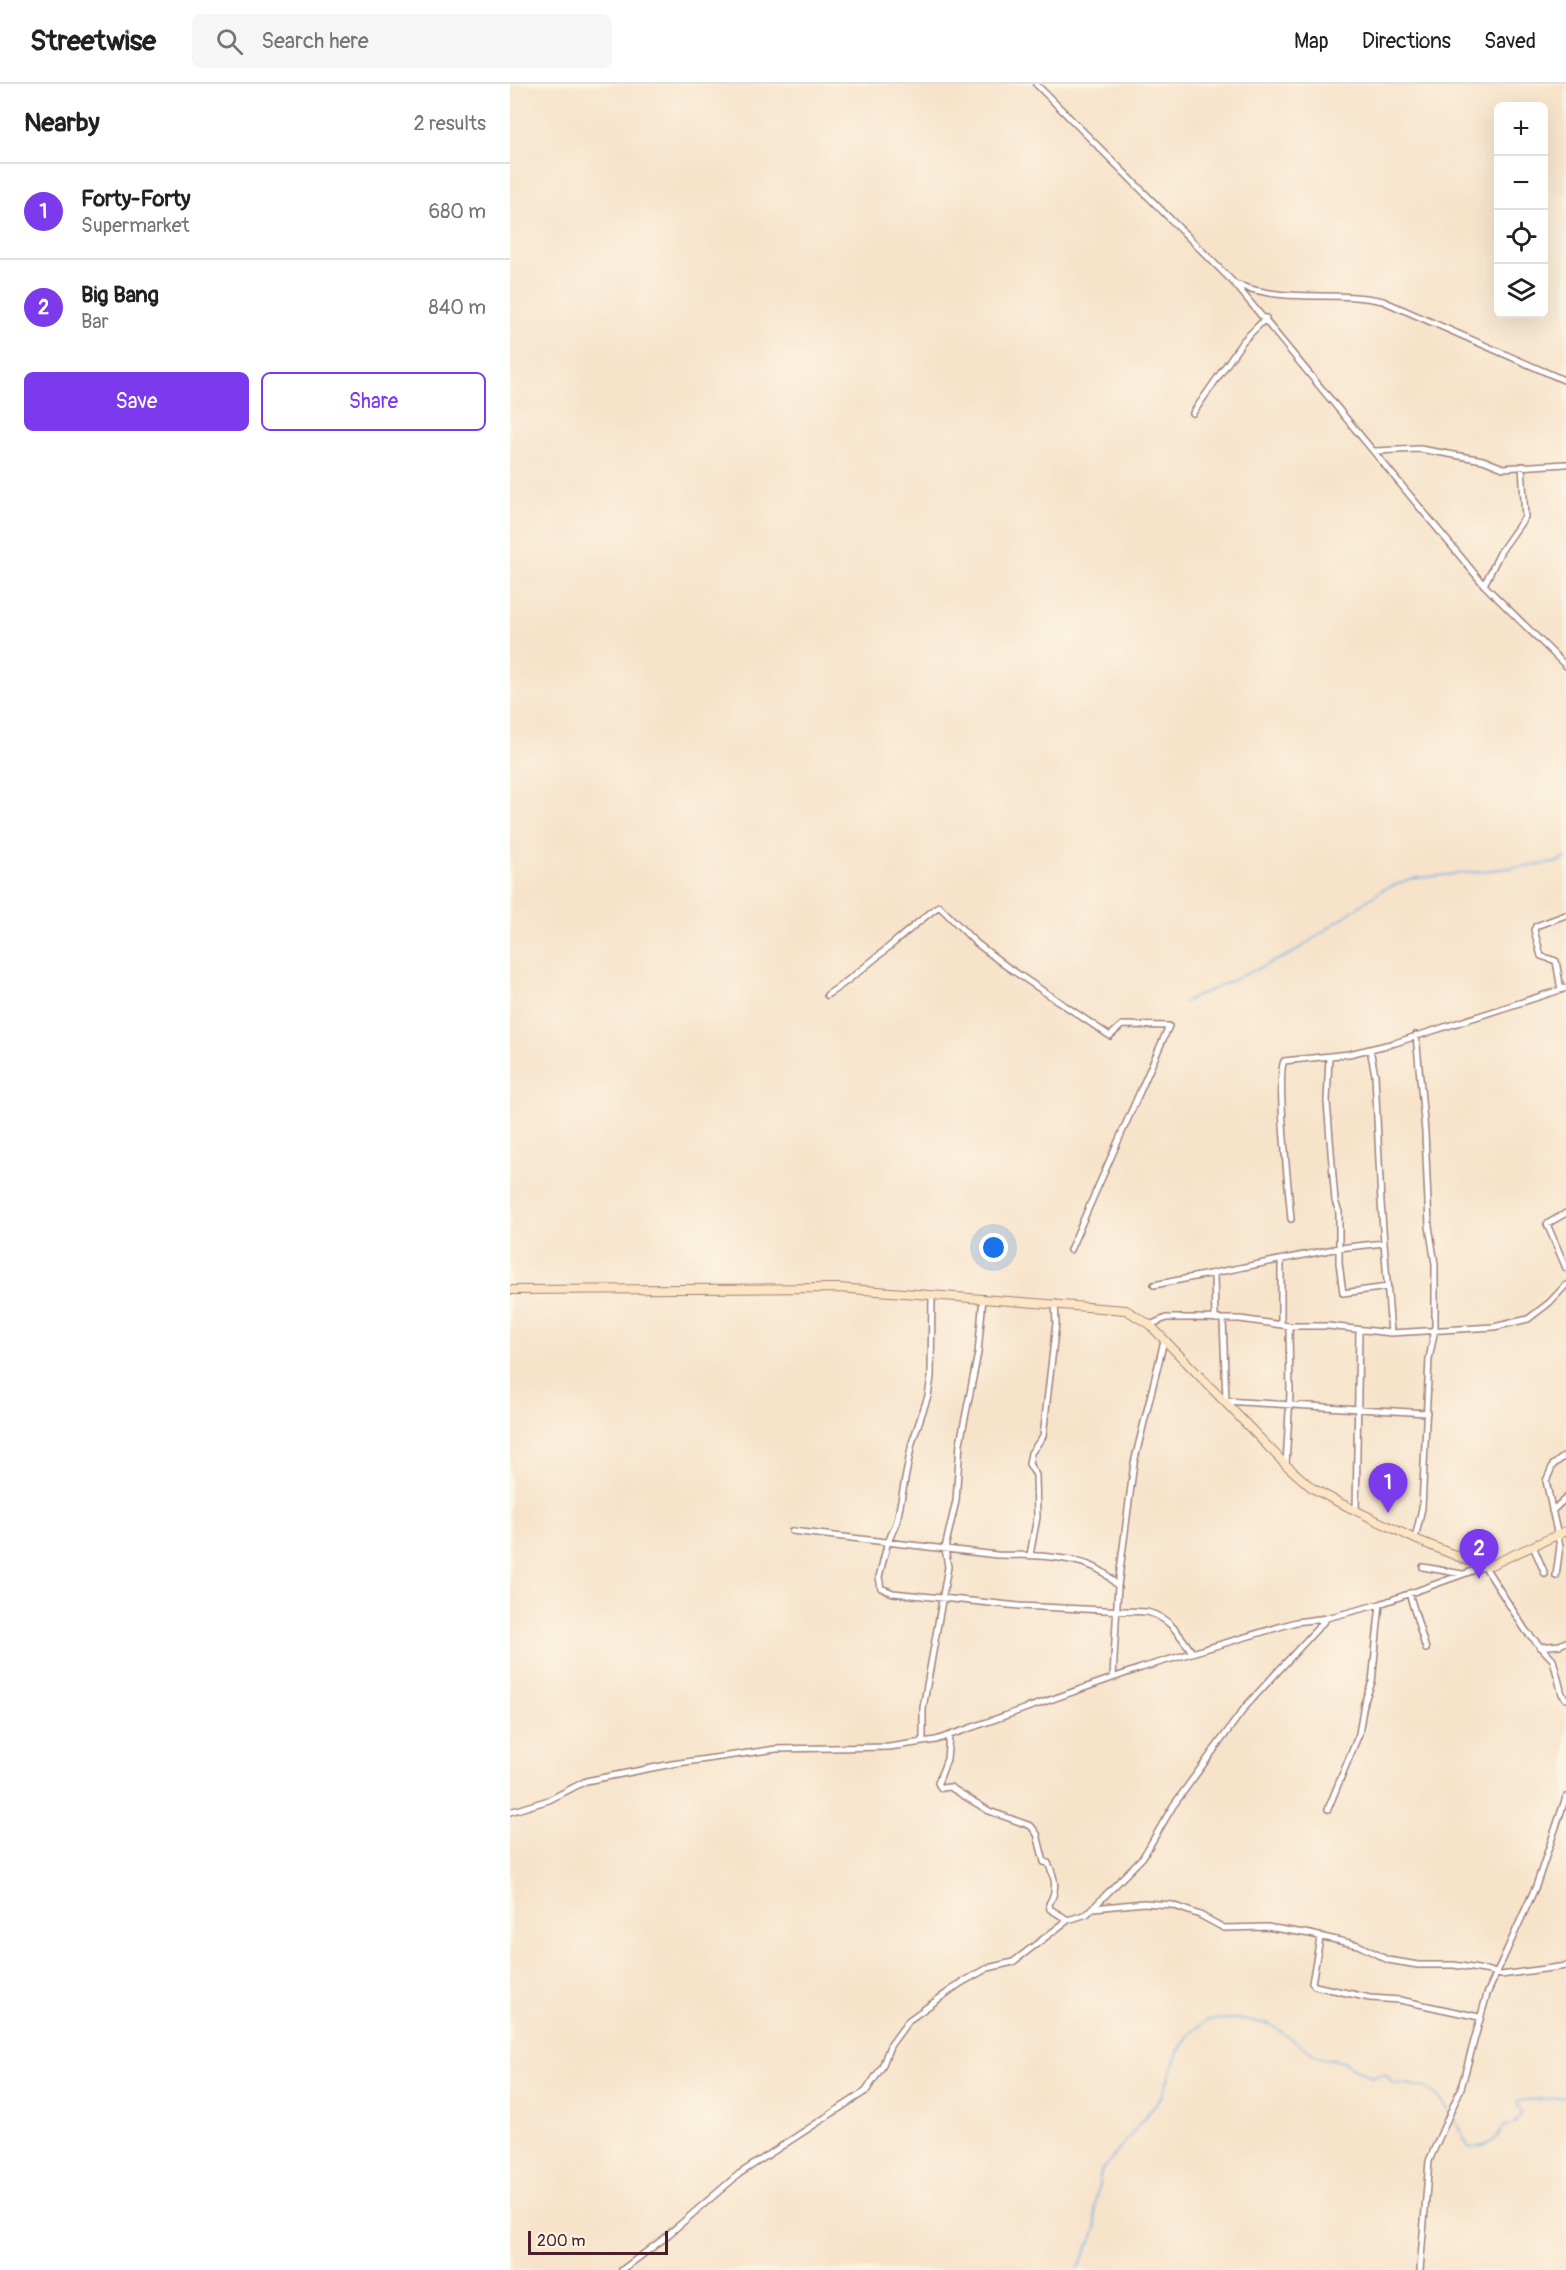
<!DOCTYPE html>
<html lang="en">
<head>
<meta charset="utf-8">
<style>
  :root { --surface:#fff; --page:#f6f6f6; --text:#202124; --muted:#757577; --line:#e0e0e0; --accent:#7c3aed }
  body { margin:0; font-family:Pangolin,sans-serif; background:var(--page); color:var(--text) }
  .controls { position:absolute; right:18px; top:18px; display:grid; overflow:hidden; border-radius:9px; box-shadow:0 6px 24px #0002 }
  .controls button { width:54px; height:54px; display:grid; place-items:center; padding:0; border:0; border-bottom:2px solid var(--line); background:var(--surface); color:var(--text); font:30px sans-serif }
  .scale { position:absolute; left:18px; bottom:15px; width:140px; box-sizing:border-box; padding-left:6px; border:3px solid #4a1f2b; border-top:0; font-size:16px; line-height:21px; white-space:nowrap; color:#4a1f2b; -webkit-text-stroke:4px #fcf5e5; paint-order:stroke }
  .you { position:absolute; left:484px; top:1164px; width:21px; height:21px; margin:-15px; border:4px solid #fff; border-radius:50%; background:#1a73e8; box-shadow:0 0 0 9px #1a73e833 }
  .badge { display:grid; place-items:center; width:39px; height:39px; border-radius:50%; background:var(--accent); color:#fff; font-size:20px; font-weight:700 }
  .pin { position:absolute; translate:-50% -50px; filter:drop-shadow(0 2px 3px #0008) }
  .pin::after { content:''; position:absolute; top:32px; width:21px; height:18px; background:inherit; clip-path:polygon(0 0,100% 0,50% 100%) }
  .list { margin:0; padding:0; list-style:none }
  h2 { display:flex; justify-content:space-between; align-items:center; height:78px; margin:0; padding:0 24px; font-size:26px }
  h2 small { font-size:20px; font-weight:400; color:var(--muted) }
  .list li { display:grid; grid-template-columns:39px 1fr auto; gap:18px; align-items:center; box-sizing:border-box; height:96px; padding:0 24px; border-top:2px solid var(--line) }
  .list b { display:block; font-size:22px; white-space:nowrap }
  .list p { margin:0; font-size:20px; white-space:nowrap; color:var(--muted) }
  .list em { font-size:20px; font-style:normal; color:var(--muted) }
  .actions { display:flex; gap:12px; padding:18px 24px }
  .actions a { flex:1; padding:14px 0; border:2px solid var(--accent); border-radius:9px; text-align:center; font-size:21px; color:var(--accent) }
  .actions .main { background:var(--accent); color:#fff }
  .icon { flex:none; width:33px; height:33px; fill:none; stroke:currentColor; stroke-width:2; stroke-linecap:round; stroke-linejoin:round }
  .map { position:relative; flex:none; width:1056px; height:2186px; overflow:hidden }
  header { display:flex; align-items:center; gap:36px; box-sizing:border-box; height:84px; padding:0 30px; background:var(--surface); border-bottom:2px solid var(--line) }
  header strong { font-size:28px }
  nav { display:flex; gap:33px; margin-inline-start:auto; font-size:21px }
  .search { width:420px; height:54px; background:var(--page); display:flex; align-items:center; gap:15px; box-sizing:border-box; padding:0 21px; border-radius:9px; color:var(--muted); font-size:22px }
  main { display:flex }
  aside { flex:1; background:var(--surface) }
  .map>svg:first-child { display:block }
  .lines { fill:none; stroke-linecap:round; stroke-linejoin:round }
  .stream { stroke:#70b0e3; stroke-width:1.5 }
  .street-casing { stroke:#a0817a; stroke-width:8 }
  .secondary-casing { stroke:#a0817a; stroke-width:10 }
  .street { stroke:#fff; stroke-width:5 }
  .secondary { stroke:#fce5c4; stroke-width:8 }
</style>
</head>
<body>
<header>
<strong>Streetwise</strong>
<div class="search"><svg class="icon" aria-label="search" viewBox="0 0 24 24"><circle cx="10" cy="10" r="6"/><path d="M15 15l6 6"/></svg>Search here</div>
<nav><a>Map</a><a>Directions</a><a>Saved</a></nav>
</header>
<main>
<aside>
<h2>Nearby<small>2 results</small></h2>
<ul class="list">
<li><span class="badge">1</span><div><b>Forty-Forty</b><p>Supermarket</p></div><em>680 m</em></li>
<li><span class="badge">2</span><div><b>Big Bang</b><p>Bar</p></div><em>840 m</em></li>
</ul>
<div class="actions"><a class="main">Save</a><a>Share</a></div>
</aside>
<div class="map">
<svg width="1056" height="2186" viewBox="0 0 1056 2186">
  <rect width="100%" height="100%" fill="#fcf5e5"/>
  <filter id="ink" filterUnits="userSpaceOnUse"><feTurbulence type="fractalNoise" baseFrequency=".0167" numOctaves="2"/><feDisplacementMap in="SourceGraphic" scale="12" xChannelSelector="R" yChannelSelector="G"/><feConvolveMatrix kernelMatrix="1 2 1 2 8 2 1 2 1" color-interpolation-filters="sRGB"/></filter>
  <filter id="wash" filterUnits="userSpaceOnUse"><feTurbulence type="fractalNoise" baseFrequency=".008" numOctaves="4" result="noise"/><feDisplacementMap in="SourceGraphic" scale="24" xChannelSelector="R" yChannelSelector="G"/><feGaussianBlur stdDeviation="1.35" result="paint"/><feColorMatrix in="noise" values="0 0 0 0 0 0 0 0 0 0 0 0 0 0 0 0 0 1.4 0 .05"/><feComposite in="paint" operator="in"/></filter>
  <g filter="url(#wash)">
    <rect width="100%" height="100%" fill="#f7e3ca"/>
    <g class="lines">
      <path class="stream" d="M 674,918 L 783,869 L 872,806 L 900,795 L 1045,779 L 1056,774
        M 942,2031 L 959,2064 C 977,2063 985,2059 993,2043 L 1004,2040 L 1012,2029 L 1006,2018 C 1023,2012 1041,2018 1056,2011
        M 567,2186 L 586,2145 L 585,2123 L 591,2088 L 652,2012 L 668,1968 L 681,1948 L 698,1936 L 726,1935 L 760,1940 L 808,1973 L 833,1978 L 861,1993 L 875,1990 L 883,1999 C 911,2001 924,2002 939,2027"/>
    </g>
  </g>
  <g filter="url(#ink)">
    <g class="lines">
      <defs>
        <path id="street" d="M 526,0 L 725,200 L 974,501 L 1056,582
          M 728,201 C 781,220 823,206 873,217 L 1056,297
          M 683,329 L 733,257 L 756,234
          M 865,367 L 910,365 L 973,376 L 993,384 L 1056,380
          M 974,501 L 991,467 L 1015,433 L 1012,382
          M 1051,906 L 1046,877 L 1031,872 L 1024,846 L 1026,842 L 1056,831
          M 317,911 C 357,885 390,851 429,822 L 465,858 L 496,882 L 600,952 L 612,941 L 659,942 L 560,1166
          M 860,965 L 865,991 L 871,1119 L 881,1249
          M 819,973 L 817,1018 L 825,1117 L 829,1128 L 829,1179 L 833,1209 L 878,1203
          M 1056,1129 L 1037,1140 L 1056,1184
          M 781,1135 C 779,1110 766,991 774,977 L 839,970 L 885,959 L 1056,904
          M 771,1177 L 771,1241
          M 704,1191 L 705,1235
          M 644,1201 L 829,1164 L 874,1159
          M 422,1211 L 421,1293 L 418,1312 L 402,1359 L 387,1437 L 377,1461 L 369,1493 L 371,1504 L 383,1509 L 509,1522 L 637,1528 C 660,1534 669,1550 682,1568
          M 713,1235 L 716,1317
          M 640,1241 L 656,1234 L 682,1234 L 730,1235 L 779,1242 L 818,1242 L 881,1249 L 984,1243 L 1018,1235 L 1039,1219 L 1056,1201
          M 714,1317 L 917,1329
          M 776,1381 L 780,1310 L 779,1242
          M 846,1427 L 849,1247
          M 1042,1427 L 1056,1414
          M 282,1447 L 487,1471 C 516,1471 570,1471 594,1489 C 599,1492 603,1498 608,1502 L 603,1593
          M 905,1455 L 912,1424 L 919,1275 L 925,1245 L 925,1180 L 919,1142 L 915,1048 L 906,951
          M 1023,1462 L 1035,1490
          M 520,1471 L 527,1433 L 526,1391 L 519,1380 L 521,1369 L 533,1352 L 546,1239 L 545,1219
          M 913,1483 L 952,1490
          M 975,1483 L 1016,1547 L 1043,1576 L 1052,1610 L 1056,1615
          M 1046,1492 L 1050,1462 L 1036,1397 L 1043,1381 L 1056,1371
          M 608,1502 L 624,1379 L 654,1257
          M 899,1509 L 916,1565
          M 1030,1563 L 1050,1561 L 1056,1558
          M 439,1652 L 437,1675 L 428,1699 L 431,1704 L 440,1703 L 479,1727 L 521,1742 L 527,1750 L 534,1778 L 538,1779 C 545,1793 548,1806 539,1820 L 540,1825 L 558,1836
          M 413,1658 L 413,1624 L 438,1483 L 435,1464 L 446,1417 L 450,1359 L 468,1269 L 473,1214
          M 818,1725 L 849,1650 L 854,1619 L 862,1598 L 870,1520
          M 0,1728 L 39,1716 L 76,1697 L 162,1680 L 266,1665 L 379,1663 L 426,1656 L 631,1584 L 786,1538 L 817,1534 L 870,1520 L 979,1481
          M 584,1824 L 634,1819 L 662,1821 L 690,1831 L 714,1844 L 757,1843 L 800,1850 L 848,1861 L 878,1876 L 908,1881 L 944,1881 L 980,1887 L 991,1891 L 1056,1882
          M 810,1854 L 802,1899 L 805,1902 L 860,1914 L 890,1916 L 969,1933
          M 112,2186 L 152,2156 L 229,2090 L 356,2007 L 372,1983 L 380,1962 L 399,1936 L 451,1899 L 478,1884 L 503,1878 L 558,1836 L 577,1830 L 633,1773 L 663,1722 L 736,1622 L 817,1534
          M 910,2186 L 919,2077 L 951,2004 L 977,1910 L 1026,1802 L 1056,1713"/>
        <path id="secondary" d="M 0,1206 L 328,1204 L 616,1226 L 640,1241 L 776,1381 L 802,1404 L 828,1418 L 905,1455 L 964,1479 L 981,1481 L 1056,1447"/>
      </defs>
      <use href="#street" class="street-casing"/>
      <use href="#secondary" class="secondary-casing"/>
      <use href="#street" class="street"/>
      <use href="#secondary" class="secondary"/>
    </g>
  </g>
</svg>
<div class="controls">
<button>+</button>
<button>−</button>
<button><svg class="icon" aria-label="locate" viewBox="0 0 24 24"><circle cx="12" cy="12" r="6"/><path d="M12 2v4M12 18v4M2 12h4M18 12h4"/></svg></button>
<button><svg class="icon" aria-label="layers" viewBox="0 0 24 24"><path d="M12 4l9 5-9 5-9-5zM3 14l9 5 9-5"/></svg></button>
</div>
<div class="scale">200 m</div>
<div class="you"></div>
<div class="pin badge" style="left:878px;top:1429px">1</div>
<div class="pin badge" style="left:969px;top:1495px">2</div>
</div>
</main>
</body>
</html>
